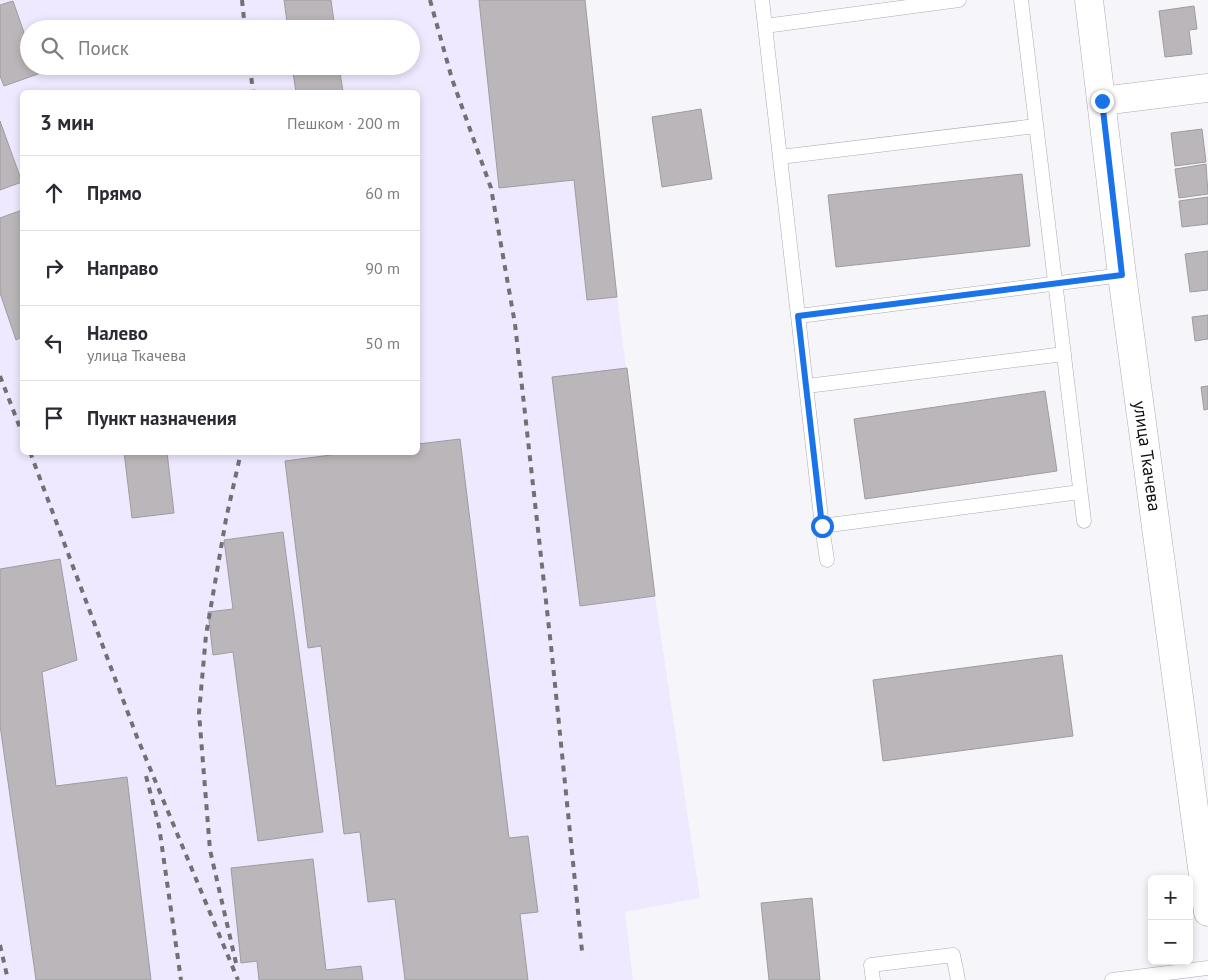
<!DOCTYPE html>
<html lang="ru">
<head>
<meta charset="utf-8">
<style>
  :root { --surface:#fff; --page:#f2f2f3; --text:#2b2b33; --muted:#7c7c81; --line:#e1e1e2 }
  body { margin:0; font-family:"PT Sans",sans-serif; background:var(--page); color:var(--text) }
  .controls { position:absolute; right:15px; bottom:15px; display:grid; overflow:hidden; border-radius:8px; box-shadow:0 2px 8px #0003 }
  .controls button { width:45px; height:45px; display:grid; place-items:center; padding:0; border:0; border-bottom:1px solid var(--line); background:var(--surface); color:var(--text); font:25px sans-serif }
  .stop { position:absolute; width:15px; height:15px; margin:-11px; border:4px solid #1a73e8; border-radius:50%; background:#fff }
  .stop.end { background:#1a73e8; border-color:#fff; box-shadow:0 1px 5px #0008 }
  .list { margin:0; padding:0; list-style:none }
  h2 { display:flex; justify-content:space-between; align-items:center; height:65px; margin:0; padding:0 20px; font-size:21px }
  h2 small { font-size:16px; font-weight:400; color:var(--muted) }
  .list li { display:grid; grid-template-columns:32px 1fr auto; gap:15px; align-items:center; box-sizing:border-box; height:75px; padding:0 20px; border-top:1px solid var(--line) }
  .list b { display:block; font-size:19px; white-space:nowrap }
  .list p { margin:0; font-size:16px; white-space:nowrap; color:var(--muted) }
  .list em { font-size:16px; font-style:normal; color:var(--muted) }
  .icon { flex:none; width:28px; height:28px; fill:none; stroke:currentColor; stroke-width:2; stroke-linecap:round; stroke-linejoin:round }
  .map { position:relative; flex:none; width:1208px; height:980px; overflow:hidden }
  .search { position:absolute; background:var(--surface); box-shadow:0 2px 8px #0003; left:20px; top:20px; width:400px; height:55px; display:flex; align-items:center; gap:12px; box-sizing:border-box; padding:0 18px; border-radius:28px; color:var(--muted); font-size:19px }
  .panel { position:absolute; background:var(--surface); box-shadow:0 2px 8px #0003; left:20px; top:90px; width:400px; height:365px; border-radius:8px }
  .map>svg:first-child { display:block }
  .industrial { fill:#efe9ff; fill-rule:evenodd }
  .building { fill:#bab6b9; stroke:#9f9c9e }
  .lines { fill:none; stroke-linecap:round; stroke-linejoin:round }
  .service-casing { stroke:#acacb0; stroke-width:15 }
  .minor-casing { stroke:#acacb0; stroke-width:29 }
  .tertiary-casing { stroke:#acacb0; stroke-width:29 }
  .service { stroke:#fff; stroke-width:14 }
  .minor { stroke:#fff; stroke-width:28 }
  .tertiary { stroke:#fff; stroke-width:28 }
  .rail { stroke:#717174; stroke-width:4; stroke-dasharray:6 6; stroke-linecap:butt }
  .route { stroke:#1a73e8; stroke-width:6 }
  .labels { text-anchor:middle; stroke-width:4; stroke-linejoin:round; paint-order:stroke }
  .street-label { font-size:18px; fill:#0f0f10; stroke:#fff }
</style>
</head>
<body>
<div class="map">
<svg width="1208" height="980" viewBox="0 0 1208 980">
  <rect width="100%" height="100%" fill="#f6f6fa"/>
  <path class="industrial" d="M 0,0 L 585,0 L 617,297 L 655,596 L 700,898 L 625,912 L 633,980 L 0,980 ZM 29,29 L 411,29 L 411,66 L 29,66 ZM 22,92 L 418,92 L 418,452 L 22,452 Z"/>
  <path class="building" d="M 284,0 L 331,0 L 335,29 L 288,29 Z
    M 479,0 L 585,0 L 617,297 L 587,300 L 574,180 L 499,188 Z
    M 13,1 L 29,47 L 29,66 L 35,66 L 38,74 L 4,86 L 0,76 L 0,5 Z
    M 1194,6 L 1197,29 L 1189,30 L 1192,54 L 1165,57 L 1159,11 Z
    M 292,66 L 339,66 L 343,92 L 296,92 Z
    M 701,109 L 712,179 L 662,187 L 652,117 Z
    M 0,121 L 22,182 L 0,190 Z
    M 1202,129 L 1206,162 L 1175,166 L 1171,133 Z
    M 1206,164 L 1208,194 L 1179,198 L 1175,169 Z
    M 1022,174 L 1030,246 L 836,267 L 828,195 Z
    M 1208,197 L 1208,224 L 1182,227 L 1179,201 Z
    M 22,210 L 22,337 L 16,340 L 0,293 L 0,218 Z
    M 1208,251 L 1208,290 L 1190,292 L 1185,254 Z
    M 1208,315 L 1208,339 L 1195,341 L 1192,317 Z
    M 627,368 L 655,596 L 580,606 L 552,377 Z
    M 1208,386 L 1208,409 L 1204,410 L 1201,387 Z
    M 1045,391 L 1057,471 L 865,499 L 854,419 Z
    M 460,439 L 509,838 L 528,836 L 538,912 L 520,914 L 528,980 L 405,980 L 395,899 L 368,902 L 360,832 L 344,834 L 321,646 L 308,648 L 285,461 L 354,452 L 418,452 L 418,444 Z
    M 124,452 L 167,452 L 174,513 L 132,518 Z
    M 283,532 L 323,832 L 258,841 L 233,652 L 213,655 L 208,612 L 233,609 L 224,540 Z
    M 60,559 L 77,660 L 42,672 L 56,786 L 127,777 L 151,980 L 36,980 L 0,725 L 0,569 Z
    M 1062,655 L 1073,736 L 883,761 L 873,680 Z
    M 313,859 L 326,970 L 361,966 L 363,980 L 259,980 L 257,961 L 241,963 L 231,868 Z
    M 812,898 L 820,980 L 769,980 L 761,903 Z"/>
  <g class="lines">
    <defs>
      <path id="service" d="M 762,0 L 822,526 L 827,560
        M 1021,0 L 1084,521
        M 765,26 L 959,0
        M 780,157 L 1036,126
        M 799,316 L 1122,275
        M 807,386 L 1064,354
        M 822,526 L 1080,492
        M 873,980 L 871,965 L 953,955 L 958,980
        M 1112,980 L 1208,968"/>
      <path id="minor" d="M 1102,101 L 1208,88"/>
      <path id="tertiary" d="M 1089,0 L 1122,275 L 1208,912"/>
    </defs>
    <use href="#service" class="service-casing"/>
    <use href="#minor" class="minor-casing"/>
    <use href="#tertiary" class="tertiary-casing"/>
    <use href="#service" class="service"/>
    <use href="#minor" class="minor"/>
    <use href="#tertiary" class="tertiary"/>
    <path class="rail" d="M 242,0 L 245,29
      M 430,0 L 452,79 L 491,188 L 515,324 L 552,655 L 582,951
      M 250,66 L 253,92
      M 0,376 L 22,433
      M 30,452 L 137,737 L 238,980
      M 146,776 L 159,826 L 181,980
      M 0,945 L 8,980
      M 236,963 L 210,850 L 199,713 L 206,635 L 226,519 L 241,452"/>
  </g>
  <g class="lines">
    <path class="route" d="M 822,526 L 798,316 L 1122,275 L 1102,101"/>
  </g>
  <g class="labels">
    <g class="street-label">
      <text transform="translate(1147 456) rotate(82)" y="6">улица Ткачева</text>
    </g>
  </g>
</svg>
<div class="controls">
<button>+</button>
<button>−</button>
</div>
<div class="stop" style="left:822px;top:526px"></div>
<div class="stop end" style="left:1102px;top:101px"></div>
<div class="search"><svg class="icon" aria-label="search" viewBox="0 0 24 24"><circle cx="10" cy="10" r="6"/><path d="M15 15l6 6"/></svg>Поиск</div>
<section class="panel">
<h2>3 мин<small>Пешком · 200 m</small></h2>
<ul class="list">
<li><svg class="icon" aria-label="ahead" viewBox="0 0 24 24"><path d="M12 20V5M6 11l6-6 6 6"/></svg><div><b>Прямо</b></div><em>60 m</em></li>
<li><svg class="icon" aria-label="right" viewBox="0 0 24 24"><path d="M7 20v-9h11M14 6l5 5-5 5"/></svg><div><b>Направо</b></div><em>90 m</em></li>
<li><svg class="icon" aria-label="left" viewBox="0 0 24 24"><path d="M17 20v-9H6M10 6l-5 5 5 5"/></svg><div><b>Налево</b><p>улица Ткачева</p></div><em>50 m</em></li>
<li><svg class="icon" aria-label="arrive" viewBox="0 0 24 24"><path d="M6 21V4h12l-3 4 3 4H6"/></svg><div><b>Пункт назначения</b></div></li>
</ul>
</section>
</div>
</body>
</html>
